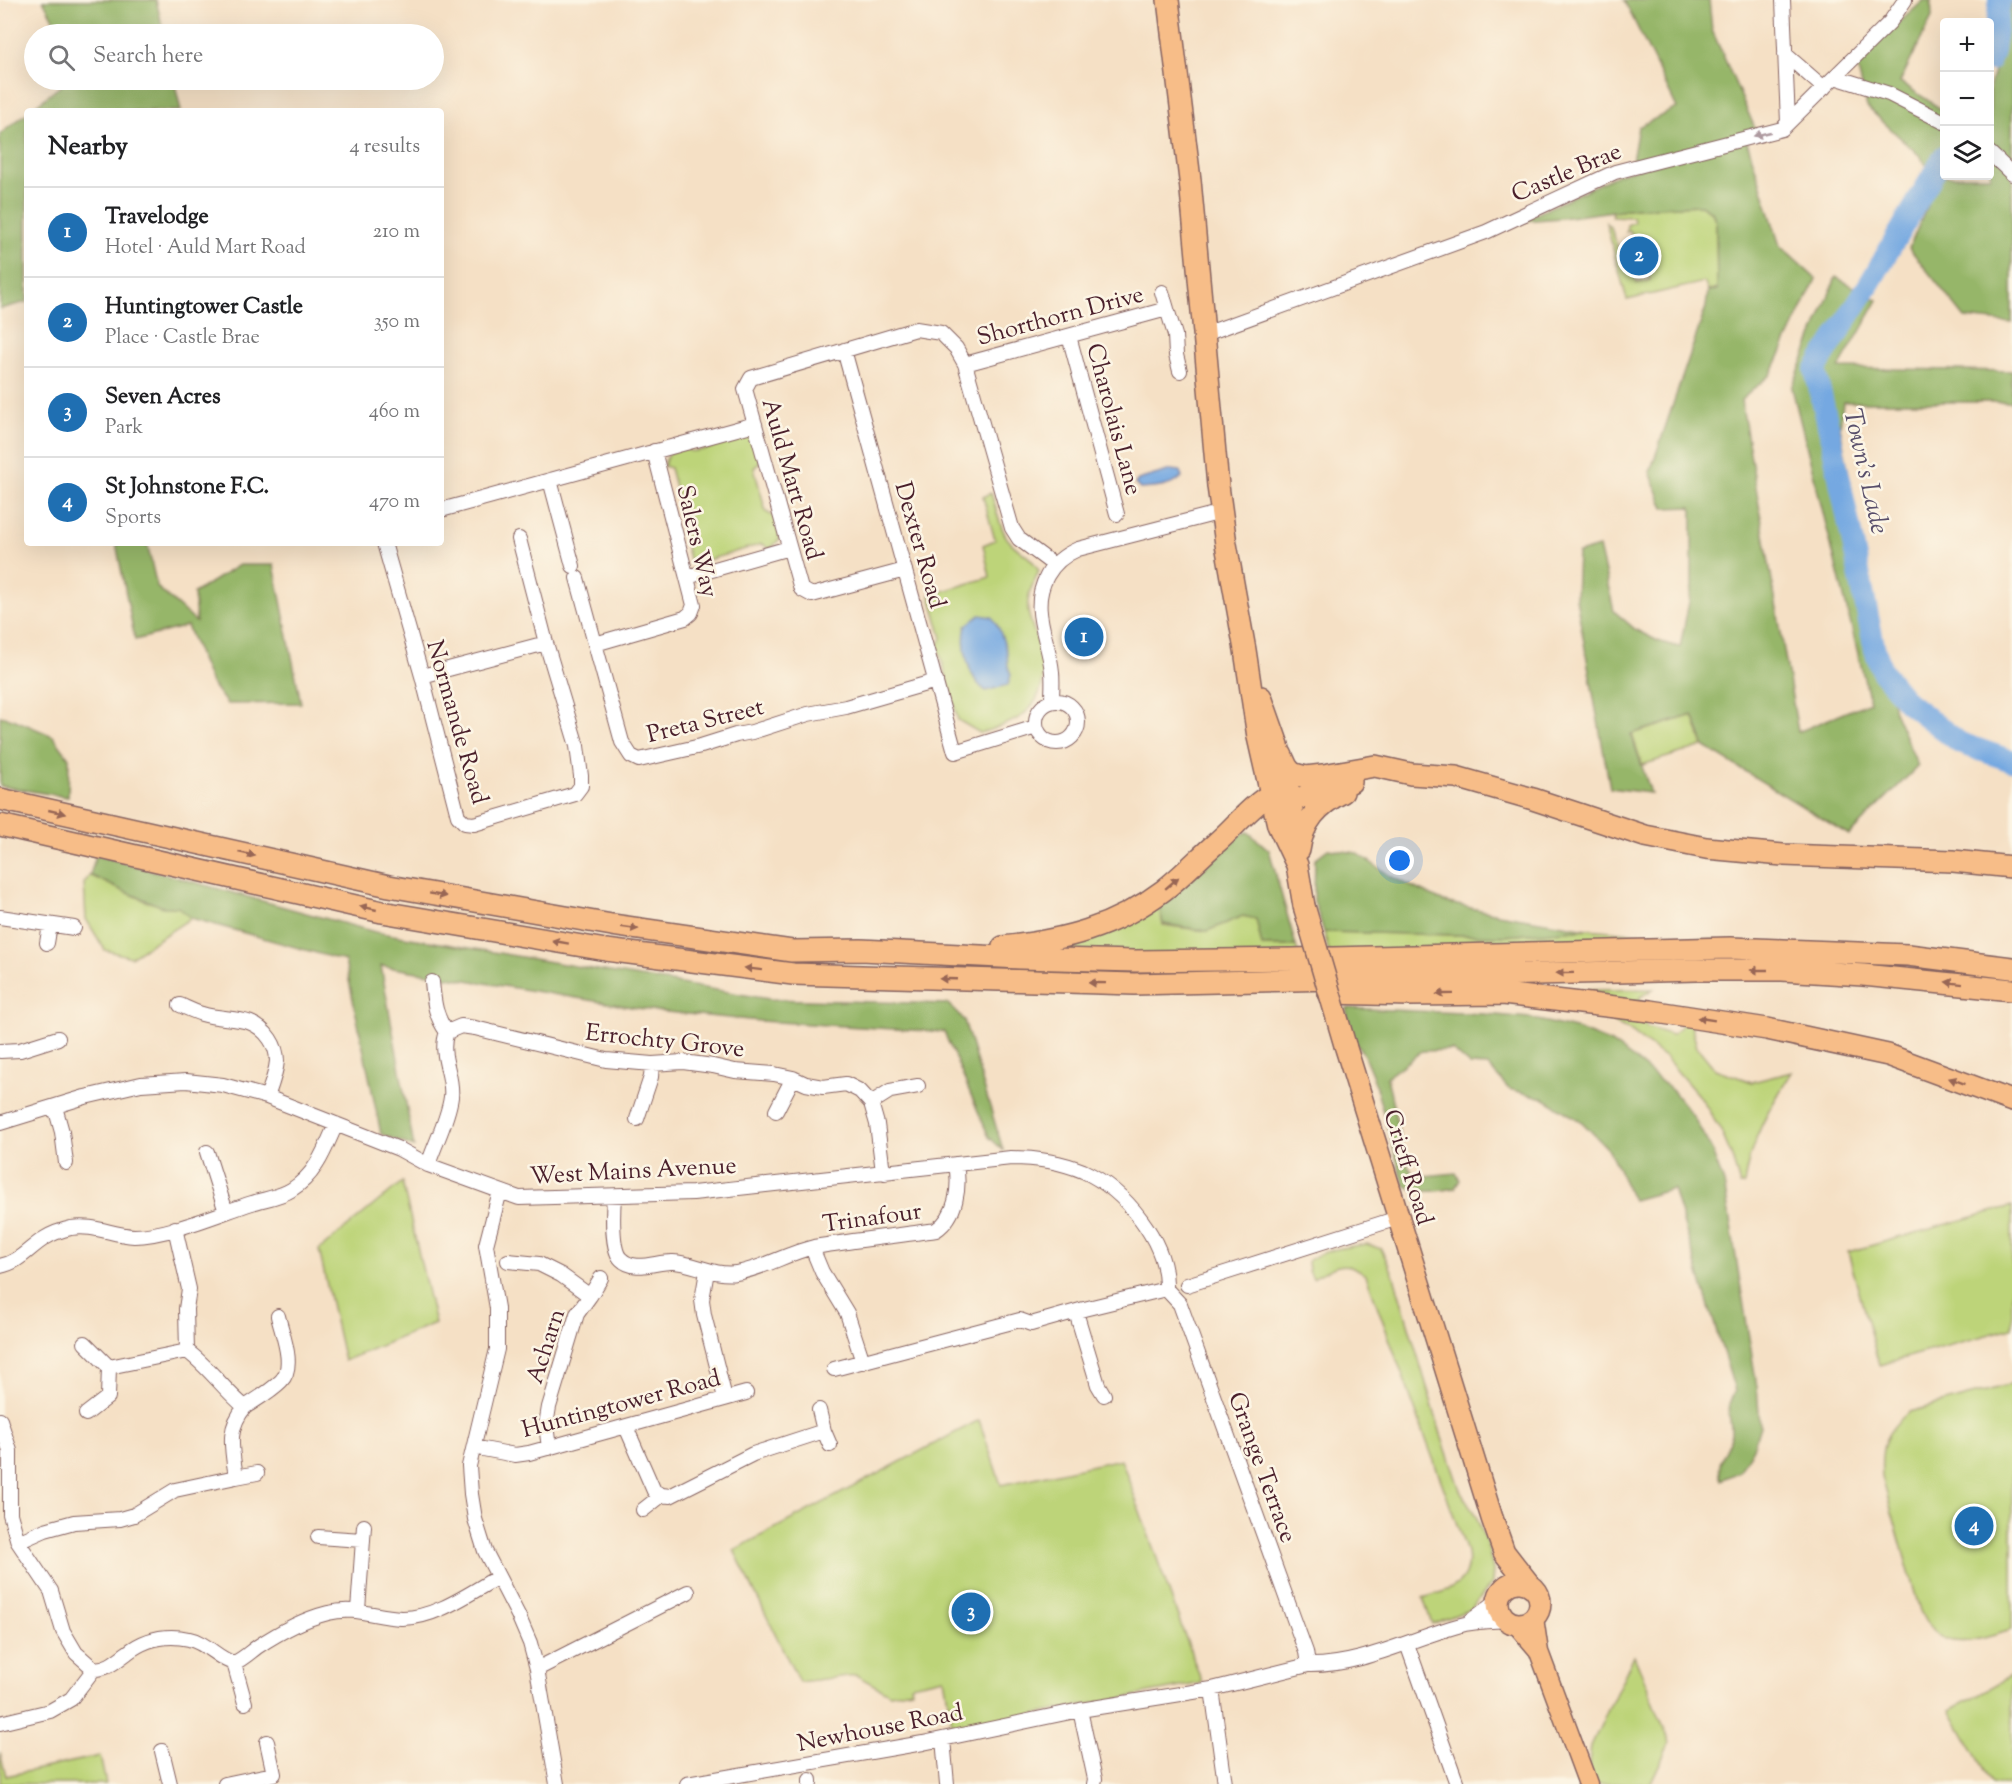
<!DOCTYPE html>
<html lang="en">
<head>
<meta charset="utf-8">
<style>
  :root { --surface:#fff; --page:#f6f6f6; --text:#202124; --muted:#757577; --line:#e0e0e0; --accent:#1f6fb2 }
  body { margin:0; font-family:"Sorts Mill Goudy",serif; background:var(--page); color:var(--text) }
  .controls { position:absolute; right:18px; top:18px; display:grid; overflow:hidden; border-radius:6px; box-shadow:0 6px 24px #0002 }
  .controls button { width:54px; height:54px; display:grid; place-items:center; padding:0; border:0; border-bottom:2px solid var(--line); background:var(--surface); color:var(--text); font:30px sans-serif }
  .you { position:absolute; left:1400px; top:861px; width:21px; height:21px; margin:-15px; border:4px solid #fff; border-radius:50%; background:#1a73e8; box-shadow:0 0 0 9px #1a73e833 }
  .badge { display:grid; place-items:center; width:39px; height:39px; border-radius:50%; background:var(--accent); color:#fff; font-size:20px; font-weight:700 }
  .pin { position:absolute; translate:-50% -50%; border:3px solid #fff; box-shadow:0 2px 6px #0006 }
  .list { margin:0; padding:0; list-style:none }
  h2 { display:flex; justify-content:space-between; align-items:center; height:78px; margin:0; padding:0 24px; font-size:26px }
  h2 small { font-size:20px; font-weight:400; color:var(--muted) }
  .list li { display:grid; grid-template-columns:39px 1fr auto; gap:18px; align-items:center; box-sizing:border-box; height:90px; padding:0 24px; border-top:2px solid var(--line) }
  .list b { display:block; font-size:22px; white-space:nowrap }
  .list p { margin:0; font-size:20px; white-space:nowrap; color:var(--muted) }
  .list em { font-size:20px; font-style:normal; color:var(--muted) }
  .icon { flex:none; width:33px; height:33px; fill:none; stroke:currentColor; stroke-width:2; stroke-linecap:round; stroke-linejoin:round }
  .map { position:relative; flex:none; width:2012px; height:1784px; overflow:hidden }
  .search { position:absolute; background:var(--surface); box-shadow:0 6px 24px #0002; left:24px; top:24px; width:420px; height:66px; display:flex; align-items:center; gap:15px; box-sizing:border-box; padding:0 21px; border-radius:33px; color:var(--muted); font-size:22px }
  .panel { position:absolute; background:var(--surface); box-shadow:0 6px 24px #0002; left:24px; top:108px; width:420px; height:438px; border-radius:6px }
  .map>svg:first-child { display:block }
  .green { fill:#bdd479; stroke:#847a52; stroke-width:1.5 }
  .forest { fill:#96b669; stroke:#706a4a; stroke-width:1.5 }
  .water { fill:#74a8e1; stroke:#5f6486; stroke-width:1.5 }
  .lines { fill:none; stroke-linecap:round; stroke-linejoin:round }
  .river { stroke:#74a8e1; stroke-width:22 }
  .minor-casing { stroke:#866361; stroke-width:16 }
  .major-casing { stroke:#866361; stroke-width:21 }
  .highway-casing { stroke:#866361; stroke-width:24 }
  .minor { stroke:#fff; stroke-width:14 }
  .major { stroke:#f7bd88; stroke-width:18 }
  .highway { stroke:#f7bd88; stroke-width:21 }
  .highway-bridge-casing { stroke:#866361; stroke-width:24; stroke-linecap:butt }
  .highway-bridge { stroke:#f7bd88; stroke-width:21 }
  .oneway { fill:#ae9aa0 }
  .oneway2 { fill:#986655 }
  .labels { text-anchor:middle; stroke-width:5; stroke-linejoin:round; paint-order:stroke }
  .street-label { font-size:24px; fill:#4a1f2b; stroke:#fcf5e5 }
  .water-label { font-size:26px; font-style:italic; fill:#594f6b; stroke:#fcf5e5 }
</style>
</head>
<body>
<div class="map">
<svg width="2012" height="1784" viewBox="0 0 2012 1784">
  <rect width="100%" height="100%" fill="#fcf5e5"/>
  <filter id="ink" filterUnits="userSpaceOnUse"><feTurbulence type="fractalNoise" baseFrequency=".0167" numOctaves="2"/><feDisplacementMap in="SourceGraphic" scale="12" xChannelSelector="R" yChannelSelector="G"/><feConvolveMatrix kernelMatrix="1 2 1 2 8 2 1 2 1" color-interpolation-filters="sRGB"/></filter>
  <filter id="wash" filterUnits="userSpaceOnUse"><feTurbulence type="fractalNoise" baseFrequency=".008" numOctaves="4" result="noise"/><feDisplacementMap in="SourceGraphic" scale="24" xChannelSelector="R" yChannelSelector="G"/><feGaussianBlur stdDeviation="1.35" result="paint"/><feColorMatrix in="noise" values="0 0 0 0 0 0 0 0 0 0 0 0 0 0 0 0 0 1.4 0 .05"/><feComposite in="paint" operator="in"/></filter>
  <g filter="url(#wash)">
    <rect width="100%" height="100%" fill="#f5e0c5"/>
    <path class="green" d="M 1701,205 L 1712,212 L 1716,222 L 1717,290 L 1708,291 L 1704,282 L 1627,300 L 1606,223 L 1611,228 L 1619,251 L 1626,250 L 1637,283 L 1650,280 L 1646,261 L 1650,260 L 1648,253 L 1650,252 L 1645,237 L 1634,240 L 1630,230 L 1626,232 L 1627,225 L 1634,222 L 1633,217 L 1612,216 L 1612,211 L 1635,208 Z
      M 738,434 L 746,434 L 753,437 L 760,462 L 754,468 L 766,512 L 775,517 L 780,539 L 770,549 L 762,544 L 694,564 L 689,559 L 684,538 L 687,532 L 670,468 L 664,466 C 666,455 672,449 684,449 C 690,449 687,452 693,451 C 704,451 733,442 738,434 Z
      M 991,493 C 996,507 999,526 1007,538 C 1018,553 1030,553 1039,571 C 1033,584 1026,596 1028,611 C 1031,629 1042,645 1044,664 C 1045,673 1043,682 1040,691 C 1031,718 1006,725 980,733 L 958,720 L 938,646 L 942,638 L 930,595 L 990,577 L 983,545 L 995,540 L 983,497 Z
      M 1693,715 L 1703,746 L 1642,765 L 1632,734 Z
      M 90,875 L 148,902 L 178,907 L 191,918 L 131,957 L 105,950 L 86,919 L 84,883 Z
      M 1159,905 L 1163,925 L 1207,931 L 1243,916 L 1256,918 L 1262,946 L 1296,946 L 1300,957 L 1093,957 L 1052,948 Z
      M 1587,929 L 1768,945 L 1329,953 L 1324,932 L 1504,936 Z
      M 1653,989 L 1640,997 L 1646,1027 L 1672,1035 L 1689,1018 L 1697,1047 L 1715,1069 L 1752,1082 L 1792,1072 C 1770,1107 1749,1142 1744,1185 L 1740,1185 L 1732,1157 L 1721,1131 L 1703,1101 L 1666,1058 L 1627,1029 L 1592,1012 L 1432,993 Z
      M 402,1182 L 435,1323 L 344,1361 L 319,1250 Z
      M 2012,1206 L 2012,1328 L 1879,1365 L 1848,1252 Z
      M 1367,1244 L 1381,1249 L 1393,1273 L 1443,1441 L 1460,1490 L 1476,1516 L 1488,1547 L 1493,1570 L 1492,1583 L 1471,1609 L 1432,1624 L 1423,1598 C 1450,1590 1472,1585 1467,1552 L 1366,1275 C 1346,1258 1334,1266 1313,1278 L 1309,1271 L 1308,1261 C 1323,1249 1348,1247 1367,1244 Z
      M 2012,1384 L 2012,1630 C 1986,1637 1951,1653 1930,1628 C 1926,1624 1923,1617 1920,1611 L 1882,1477 C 1880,1446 1884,1432 1909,1412 Z
      M 979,1420 L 1001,1485 L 1121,1459 L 1202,1683 L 953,1730 L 944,1678 L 911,1685 L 912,1690 L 890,1694 L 856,1675 L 799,1682 L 734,1550 Z
      M 1634,1655 L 1670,1742 L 1650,1784 L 1593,1784 L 1589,1764 L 1591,1746 Z
      M 2012,1675 L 2012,1784 L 1992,1784 L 1950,1710 Z
      M 0,1752 L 6,1776 L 100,1756 L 106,1784 L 0,1784 Z"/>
    <path class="forest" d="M 43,0 L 156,0 L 164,34 L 61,34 Z
      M 1624,0 L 1709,0 L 1712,30 L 1757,133 L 1632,161 L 1638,127 L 1677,108 Z
      M 1924,0 L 1931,0 L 1932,17 L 1900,82 L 1944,111 L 1944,176 L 1990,176 L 1990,86 L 1999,50 L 2006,0 L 2012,0 L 2012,323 L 1965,318 L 1909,248 L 1938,181 L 1920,156 L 1867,107 L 1856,62 Z
      M 68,80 L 174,80 L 181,111 L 29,111 Z
      M 27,113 L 27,302 L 0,309 L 0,134 Z
      M 1746,138 L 1780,246 L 1816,279 L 1771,374 L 1741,400 L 1798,732 L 1870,702 L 1792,388 L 1836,277 L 1878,300 L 1839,368 L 2012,371 L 2012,402 L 1843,402 L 1840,427 L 1894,711 L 1918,766 L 1849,835 L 1705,747 L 1693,715 L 1631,734 L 1651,793 L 1610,788 L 1576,598 L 1578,553 L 1599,547 L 1614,611 L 1636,630 L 1660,642 L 1680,647 L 1692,587 L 1692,507 L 1664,508 L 1650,472 L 1706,307 L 1708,291 L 1717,290 L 1716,222 L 1712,212 L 1701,205 L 1635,208 L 1562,218 L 1522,221 L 1619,174 Z
      M 116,543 L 147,543 L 157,587 L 196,622 L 194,593 L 239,565 L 274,565 L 301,703 L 227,704 L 211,683 L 187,626 L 135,640 Z
      M 0,716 L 13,719 L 53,736 L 69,758 L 68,797 L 0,786 Z
      M 1248,832 L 1269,850 L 1296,946 L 1262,946 L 1256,919 L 1243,916 L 1207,931 L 1163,924 L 1159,905 L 1241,834 Z
      M 1328,849 L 1357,853 L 1392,877 L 1444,902 L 1498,914 L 1587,929 L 1504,936 L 1324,932 L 1314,901 L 1315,859 Z
      M 96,855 L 375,932 L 769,999 L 948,1004 L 964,1020 L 1003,1150 L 989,1137 L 944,1032 L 760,1021 L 656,1011 L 381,966 L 414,1147 L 381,1134 L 345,961 L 191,918 L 178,907 L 163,907 L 123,891 L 90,875 Z
      M 1346,1008 L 1484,1014 L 1530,1018 L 1579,1030 L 1611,1043 L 1634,1059 L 1674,1092 L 1693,1116 L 1711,1149 L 1724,1183 L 1757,1387 L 1760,1426 L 1753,1448 L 1740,1471 L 1722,1480 C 1713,1460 1731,1451 1731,1434 C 1732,1413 1723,1411 1735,1391 L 1673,1189 L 1633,1200 L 1609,1150 L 1582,1122 L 1543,1098 L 1509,1089 L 1488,1066 L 1470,1065 L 1452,1050 L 1422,1051 L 1387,1077 L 1405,1161 L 1413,1174 L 1424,1176 L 1456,1173 L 1460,1180 L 1455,1188 C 1435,1191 1422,1195 1404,1185 L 1373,1077 L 1363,1053 L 1351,1037 Z"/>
    <path class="water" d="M 1171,470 L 1180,471 L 1182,477 C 1171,488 1154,488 1140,489 L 1135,484 L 1138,480 Z
      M 980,615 L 992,617 L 999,628 L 1007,652 L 1008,666 L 1011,675 L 1008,685 L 986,691 C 968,679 961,646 966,626 Z"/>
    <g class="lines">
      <path class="river" d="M 1990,60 L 1993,51 L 2000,0
        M 1944,156 L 1868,286 L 1815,370 L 1830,433 L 1875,650 L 1883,673 L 1907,702 L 1960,743 L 2012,761"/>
    </g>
  </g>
  <g filter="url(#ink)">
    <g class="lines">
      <defs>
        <path id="minor" d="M 1783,0 L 1788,123
          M 1785,54 L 1824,88
          M 1835,77 L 1889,94 L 1944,122
          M 1990,153 L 2012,174
          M 1162,292 L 1167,309
          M 1205,334 L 1486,232 L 1615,172 L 1782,129 L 1890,22 L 1905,0
          M 1069,336 L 1117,514
          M 844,350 L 955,752 L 1036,727
          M 965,364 L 1167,309 L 1175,335 L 1176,355 L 1180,371
          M 550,480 L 573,566
          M 441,510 L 755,424
          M 384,543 L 422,676 L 458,816 L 465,823 L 474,824 L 575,794 L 581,786 L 581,776 L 577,746 L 546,643 L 519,539
          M 905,570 L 812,595 L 801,589 L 745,389 L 751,378 L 916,329 L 941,333 L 956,348 L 965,364 L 1012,528 L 1019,539 L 1054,565
          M 687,577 L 789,548
          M 577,578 L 622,742 L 631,756 L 639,760 L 701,746 L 736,735 L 752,732 L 808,714 L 846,707 L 936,681
          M 595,644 L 685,618 L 691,613 L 694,605 L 654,451
          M 422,676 L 546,643
          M1036 722a21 21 0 1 1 42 0a21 21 0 1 1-42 0Z
          M 1052,701 C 1052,691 1053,682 1052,672 C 1049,639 1029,609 1047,576 C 1054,563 1064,555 1078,549 L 1222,512
          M 0,917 L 74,928
          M 47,943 L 50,925
          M 432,982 C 434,1002 435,1016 447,1032
          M 180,1005 C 187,1008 195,1012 202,1014 C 228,1022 252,1013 270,1039 C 274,1045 277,1053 277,1061 C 276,1073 271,1086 267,1097
          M 0,1051 L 20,1050 L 58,1038
          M 871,1103 L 890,1091 L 918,1086
          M 55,1107 L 62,1132 L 66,1163
          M 776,1111 L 793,1078
          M 637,1119 L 651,1077 L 652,1064
          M 0,1123 L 85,1097 L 141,1084 L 186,1081 L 223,1085 L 267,1097 L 305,1112 L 399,1149 L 428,1165 L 519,1198 L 693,1193 L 1011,1158 C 1035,1158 1061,1162 1083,1171 C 1125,1190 1168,1242 1166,1289
          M 207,1152 L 226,1212
          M 428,1165 C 435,1143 448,1120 451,1097 C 454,1075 438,1055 447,1032 L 461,1026 L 475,1028 L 606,1060 L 652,1064 L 683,1062 L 713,1066 L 735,1071 L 774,1074 L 793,1078 L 806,1084 L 823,1087 L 846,1084 L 860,1091 L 871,1103 L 877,1124 L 882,1164 L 885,1173
          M 500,1191 L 486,1245 L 497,1308 L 497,1349 L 469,1466 L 471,1494 L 475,1519 L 485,1551 L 518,1615 L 530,1643 L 537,1669 L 557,1784
          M 614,1197 C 613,1210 611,1250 621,1259 C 635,1273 657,1261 673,1262 C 695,1263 713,1276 736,1273 C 763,1269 787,1253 814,1247 C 854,1240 896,1236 936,1230 C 957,1216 960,1187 956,1164
          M 812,1248 L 822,1272 L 847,1313 L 863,1362
          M 508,1261 L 539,1264 L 561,1275 L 590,1296 L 577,1314 L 549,1407 L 546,1425 L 549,1448
          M 0,1266 C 19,1263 30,1247 45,1238 C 53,1233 62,1230 71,1228 C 93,1224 112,1235 134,1236 C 168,1236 218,1214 252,1203 C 264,1199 280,1197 291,1190 C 316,1175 325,1149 336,1124
          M 707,1271 L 702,1300 L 704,1315 L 725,1398
          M 1187,1285 L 1398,1218
          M 1166,1289 L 1180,1304 L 1188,1326 L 1295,1622 L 1306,1652 L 1308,1665
          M 590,1296 L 601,1278
          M 1076,1312 L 1098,1385 L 1104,1395
          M 85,1343 L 109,1367 L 108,1397 L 86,1414
          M 109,1367 L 187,1351
          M 834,1369 L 1020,1320 L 1031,1324 L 1084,1309 L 1166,1289
          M 245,1407 C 257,1399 271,1391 281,1381 C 296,1366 282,1334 278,1316
          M 819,1410 L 824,1431 L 830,1445
          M 0,1420 L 10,1451 L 10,1514 L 18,1542 L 51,1591 L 63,1631 L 76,1653 L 94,1669
          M 626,1427 L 654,1491 L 662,1495 L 670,1496 L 753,1454 L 824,1431
          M 474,1445 L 478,1448 L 515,1455 L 529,1453 L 746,1393
          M 236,1477 L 257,1473
          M 643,1510 L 662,1495
          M 318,1537 L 362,1540
          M 18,1542 L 45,1530 L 74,1522 L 120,1519 L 134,1515 L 175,1490 L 236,1477 C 232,1449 226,1429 245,1407 C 224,1390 209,1367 187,1351 L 186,1309 L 189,1289 L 175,1228
          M 358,1610 L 364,1526
          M 1469,1622 L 1498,1600
          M 1407,1644 L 1457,1784
          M 234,1663 L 245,1703
          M 537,1669 L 688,1592
          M 1212,1689 L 1225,1784
          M 1080,1710 L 1095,1779 L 1094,1784
          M 0,1723 L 50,1711 L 71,1699 L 94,1669 C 108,1669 116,1661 127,1653 C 145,1639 166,1634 189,1639 C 206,1642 219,1660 234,1663 C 243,1659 249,1653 257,1647 C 278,1633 304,1619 328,1613 C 356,1606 374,1617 401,1618 C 434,1619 470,1593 498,1577
          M 943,1739 L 947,1784
          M 162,1751 L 170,1784
          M 810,1780 L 810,1784
          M 225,1784 L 274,1774 L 267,1742
          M 687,1784 L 923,1743 L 1080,1710 L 1212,1689 L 1308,1665 C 1363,1666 1413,1637 1465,1624 C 1479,1621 1494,1621 1507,1620"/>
        <path id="major" d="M 1534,1618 L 1539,1652 L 1588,1784
          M 1515,1623 L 1538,1650"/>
        <path id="highway" d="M 1168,0 L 1190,180 L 1218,486 L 1226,544 L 1245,650 L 1258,737 L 1278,825 L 1297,865 L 1304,906
          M 1261,697 L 1278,745 L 1291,801 L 1296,853
          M 1281,754 L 1287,767 L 1292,773 L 1298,775 L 1306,777 L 1323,775 L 1375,766 L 1411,774 L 1456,777 L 1533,799 L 1645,836 L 1706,848 L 1783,855 L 1953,861 L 2012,867
          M 0,799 L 389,886 L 612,925 L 792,951 L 861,950 L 1020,958 L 1135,961 L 1292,959 L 1730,948 L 1908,955 L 2012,968
          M 1278,805 L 1351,782
          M 0,825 L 382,912 L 606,950 L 793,974 L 1134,984 L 1697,970 L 1782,970 L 1863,975 L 2012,990
          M 1299,850 C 1303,821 1318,805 1343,792
          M 1003,947 C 1064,940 1114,928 1164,890 C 1182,876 1198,859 1215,844 C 1232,830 1247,810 1265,798 C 1270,794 1276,792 1281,789
          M 1329,993 L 1409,995 L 1503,994 L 1650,1011 L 1767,1029 L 1888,1055 L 2012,1101
          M 1345,1045 L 1492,1518 L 1504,1552 L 1529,1584
          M1498 1603a21 21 0 1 1 42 0a21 21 0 1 1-42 0Z"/>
      </defs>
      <use href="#minor" class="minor-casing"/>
      <use href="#major" class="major-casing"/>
      <use href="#highway" class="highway-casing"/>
      <use href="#minor" class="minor"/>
      <use href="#major" class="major"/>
      <use href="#highway" class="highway"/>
      <defs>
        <path id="highway-bridge" d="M 1304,906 L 1345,1045"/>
      </defs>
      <use href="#highway-bridge" class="highway-bridge-casing"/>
      <use href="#highway-bridge" class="highway-bridge"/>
    </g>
    <defs><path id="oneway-solid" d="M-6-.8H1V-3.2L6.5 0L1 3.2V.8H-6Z" transform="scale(1.5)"/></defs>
    <use class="oneway" href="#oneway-solid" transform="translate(1762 134) rotate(166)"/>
    <g class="oneway2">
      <use href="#oneway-solid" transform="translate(57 812) rotate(13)"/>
      <use href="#oneway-solid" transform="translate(247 854) rotate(13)"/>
      <use href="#oneway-solid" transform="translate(1172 883) rotate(-41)"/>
      <use href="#oneway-solid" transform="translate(438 895) rotate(10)"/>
      <use href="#oneway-solid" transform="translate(368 908) rotate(-167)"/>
      <use href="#oneway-solid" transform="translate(630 928) rotate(8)"/>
      <use href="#oneway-solid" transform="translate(560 942) rotate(-170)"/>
      <use href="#oneway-solid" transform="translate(753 969) rotate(-173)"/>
      <use href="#oneway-solid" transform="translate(1759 970) rotate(180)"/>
      <use href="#oneway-solid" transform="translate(1565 973) rotate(179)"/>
      <use href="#oneway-solid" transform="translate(948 979) rotate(-178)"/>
      <use href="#oneway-solid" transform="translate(1097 983) rotate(-179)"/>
      <use href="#oneway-solid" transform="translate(1954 983) rotate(-173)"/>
      <use href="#oneway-solid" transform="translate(1445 994) rotate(179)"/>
      <use href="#oneway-solid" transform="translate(1706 1019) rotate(-171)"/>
      <use href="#oneway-solid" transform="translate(1957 1081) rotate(-160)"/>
    </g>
  </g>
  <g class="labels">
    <g class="street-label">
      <text transform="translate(1566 172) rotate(-23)" y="8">Castle Brae</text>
      <text transform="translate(1060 315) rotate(-15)" y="8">Shorthorn Drive</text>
      <text transform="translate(1115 419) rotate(75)" y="8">Charolais Lane</text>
      <text transform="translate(793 479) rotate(74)" y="8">Auld Mart Road</text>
      <text transform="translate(698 541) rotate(77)" y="8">Salers Way</text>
      <text transform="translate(921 545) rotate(74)" y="8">Dexter Road</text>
      <text transform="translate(705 720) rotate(-14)" y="8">Preta Street</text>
      <text transform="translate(458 722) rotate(74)" y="8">Normande Road</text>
      <text transform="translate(665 1040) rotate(6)" y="8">Errochty Grove</text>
      <text transform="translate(1409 1167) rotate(73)" y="8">Crieff Road</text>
      <text transform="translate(633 1170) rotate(-3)" y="8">West Mains Avenue</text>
      <text transform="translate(872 1217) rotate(-8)" y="8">Trinafour</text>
      <text transform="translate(545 1346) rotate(-72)" y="8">Acharn</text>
      <text transform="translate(621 1403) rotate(-15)" y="8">Huntingtower Road</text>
      <text transform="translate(1263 1467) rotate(70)" y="8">Grange Terrace</text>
      <text transform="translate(880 1727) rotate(-11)" y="8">Newhouse Road</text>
    </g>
    <g class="water-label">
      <text transform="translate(1867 471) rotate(77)" y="9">Town's Lade</text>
    </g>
  </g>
</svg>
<div class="controls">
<button>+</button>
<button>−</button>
<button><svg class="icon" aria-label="layers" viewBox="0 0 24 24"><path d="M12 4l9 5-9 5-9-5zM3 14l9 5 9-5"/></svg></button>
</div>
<div class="you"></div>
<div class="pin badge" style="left:1084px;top:637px">1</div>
<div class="pin badge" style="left:1639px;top:256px">2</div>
<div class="pin badge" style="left:971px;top:1612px">3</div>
<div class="pin badge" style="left:1974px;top:1526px">4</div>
<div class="search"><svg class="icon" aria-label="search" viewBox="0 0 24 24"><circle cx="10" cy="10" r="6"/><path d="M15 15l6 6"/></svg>Search here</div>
<section class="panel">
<h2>Nearby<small>4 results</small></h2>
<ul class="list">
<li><span class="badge">1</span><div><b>Travelodge</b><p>Hotel · Auld Mart Road</p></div><em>210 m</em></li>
<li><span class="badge">2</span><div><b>Huntingtower Castle</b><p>Place · Castle Brae</p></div><em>350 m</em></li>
<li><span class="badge">3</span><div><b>Seven Acres</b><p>Park</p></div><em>460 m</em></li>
<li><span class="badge">4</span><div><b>St Johnstone F.C.</b><p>Sports</p></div><em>470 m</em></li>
</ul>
</section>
</div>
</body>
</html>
